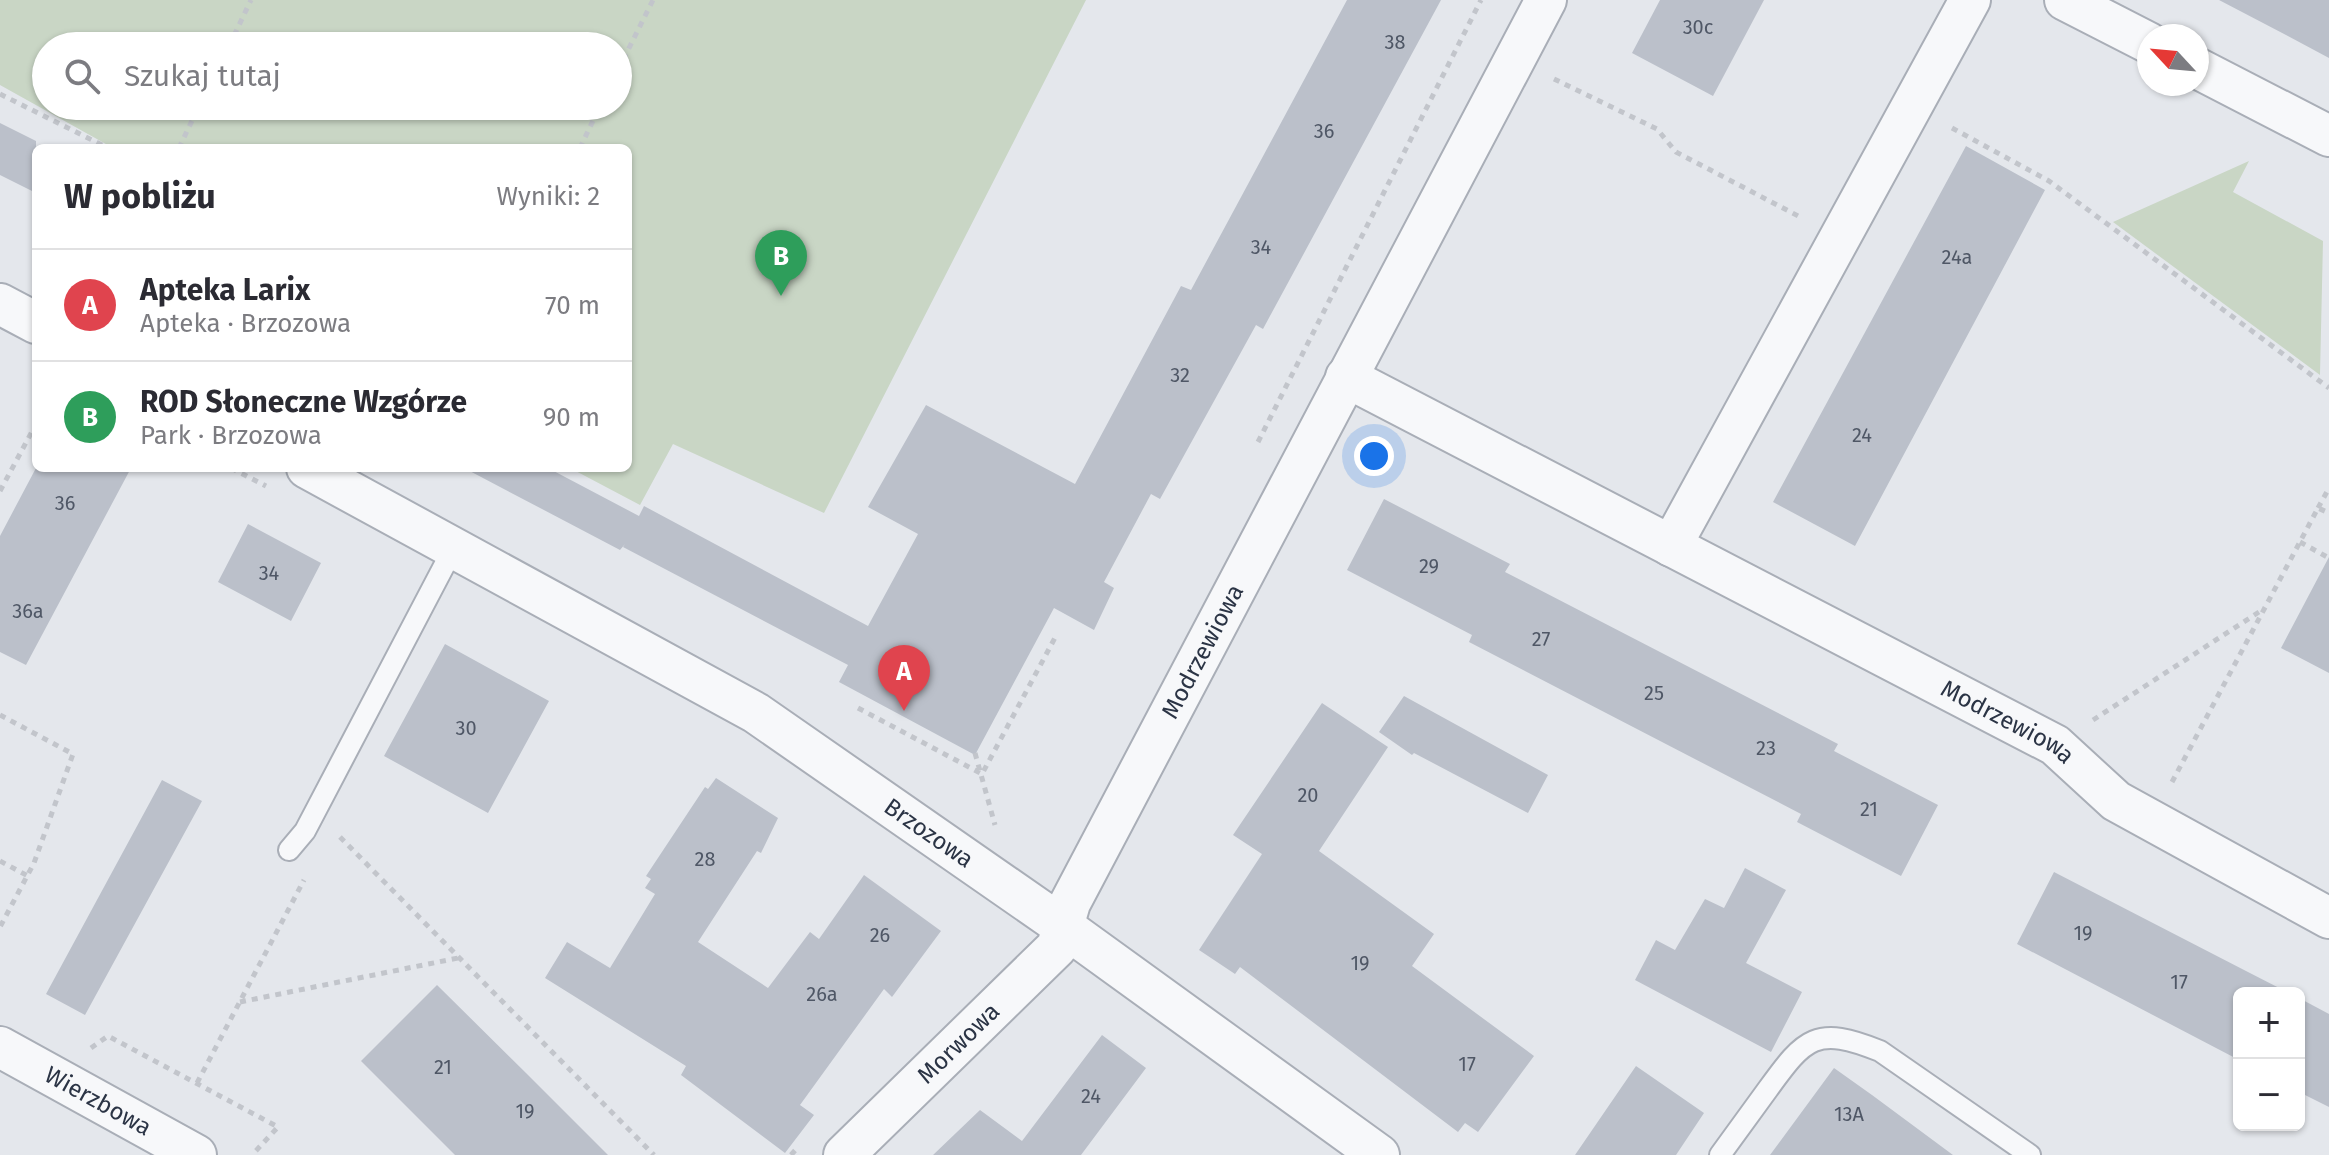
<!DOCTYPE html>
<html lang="pl">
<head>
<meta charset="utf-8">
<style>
  :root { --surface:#fff; --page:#f2f2f3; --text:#2b2b33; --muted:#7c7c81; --line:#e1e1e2; --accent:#d93025 }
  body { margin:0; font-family:"Fira Sans",sans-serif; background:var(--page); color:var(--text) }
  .controls { position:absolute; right:24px; bottom:24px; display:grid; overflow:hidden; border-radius:12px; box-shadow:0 2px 6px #0004 }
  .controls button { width:72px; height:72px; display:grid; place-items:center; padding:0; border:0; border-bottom:2px solid var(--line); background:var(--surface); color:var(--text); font:40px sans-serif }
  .compass { position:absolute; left:2137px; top:24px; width:72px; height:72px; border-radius:50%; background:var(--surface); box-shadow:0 2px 6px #0004; rotate:296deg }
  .you { position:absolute; left:1374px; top:456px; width:28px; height:28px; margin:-20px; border:6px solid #fff; border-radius:50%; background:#1a73e8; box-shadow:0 0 0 12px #1a73e833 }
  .badge { display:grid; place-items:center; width:52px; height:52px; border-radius:50%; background:var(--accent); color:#fff; font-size:26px; font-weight:700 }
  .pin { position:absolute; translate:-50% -66px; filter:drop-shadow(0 2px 4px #0008) }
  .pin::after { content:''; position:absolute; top:42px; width:28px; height:24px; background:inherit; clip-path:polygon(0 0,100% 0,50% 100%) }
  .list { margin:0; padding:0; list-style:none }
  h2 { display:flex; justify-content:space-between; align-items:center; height:104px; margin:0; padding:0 32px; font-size:34px }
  h2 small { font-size:26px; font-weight:400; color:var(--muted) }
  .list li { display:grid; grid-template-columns:52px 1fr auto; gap:24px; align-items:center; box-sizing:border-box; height:112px; padding:0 32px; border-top:2px solid var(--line) }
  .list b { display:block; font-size:30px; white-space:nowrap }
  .list p { margin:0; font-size:26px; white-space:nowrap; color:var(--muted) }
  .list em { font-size:26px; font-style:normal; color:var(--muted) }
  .icon { flex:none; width:44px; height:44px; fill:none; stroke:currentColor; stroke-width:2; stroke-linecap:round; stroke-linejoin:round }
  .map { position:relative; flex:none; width:2329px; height:1155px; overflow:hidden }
  .search { position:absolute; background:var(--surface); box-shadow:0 2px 6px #0004; left:32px; top:32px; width:600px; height:88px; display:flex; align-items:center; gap:20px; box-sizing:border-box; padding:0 28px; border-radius:44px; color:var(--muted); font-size:30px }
  .panel { position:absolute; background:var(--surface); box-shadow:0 2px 6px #0004; left:32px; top:144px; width:600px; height:328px; border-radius:12px }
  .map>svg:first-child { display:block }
  .green { fill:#c9d6c5; fill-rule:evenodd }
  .building { fill:#bbc0ca }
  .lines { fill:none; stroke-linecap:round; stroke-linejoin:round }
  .lane-casing { stroke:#a9aeb7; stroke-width:24 }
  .street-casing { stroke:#a9aeb7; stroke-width:44 }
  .path { stroke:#c2c5cb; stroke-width:5; stroke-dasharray:6 6; stroke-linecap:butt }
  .lane { stroke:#f7f8fa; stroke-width:20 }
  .street { stroke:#f7f8fa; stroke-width:40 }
  .labels { text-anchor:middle; stroke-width:6; stroke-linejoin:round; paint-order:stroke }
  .number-label { font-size:20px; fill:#4f5766 }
  .street-label { font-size:24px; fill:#2b3445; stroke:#f4f6f9 }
</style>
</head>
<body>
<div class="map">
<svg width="2329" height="1155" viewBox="0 0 2329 1155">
  <rect width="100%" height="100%" fill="#e4e7ec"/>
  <path class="green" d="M 0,0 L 1086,0 L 824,513 L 673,444 L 640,505 L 570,468 L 628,468 L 628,148 L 113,148 L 0,85 ZM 46,46 L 618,46 L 618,106 L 46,106 Z
    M 2249,161 L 2233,192 L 2323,241 L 2320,375 L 2113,222 Z"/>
  <path class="building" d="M 1347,0 L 1441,0 L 1263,329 L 1256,325 L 1160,499 L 1151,494 L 1104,582 L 1114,588 L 1094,630 L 1054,608 L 975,755 L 839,682 L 848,665 L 623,547 L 625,544 L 620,550 L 464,468 L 548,468 L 639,516 L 644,506 L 868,626 L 918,534 L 868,507 L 926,405 L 1075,484 L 1181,286 L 1191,290 Z
    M 1660,0 L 1764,0 L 1713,96 L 1632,53 Z
    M 2219,0 L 2329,0 L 2329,58 L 2286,35 Z
    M 0,123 L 36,141 L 36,193 L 0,175 Z
    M 1966,146 L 2045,190 L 1855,546 L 1773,502 Z
    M 36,468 L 131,468 L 26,665 L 0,652 L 0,536 Z
    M 1384,499 L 1510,564 L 1505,572 L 1838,744 L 1834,751 L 1938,805 L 1901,876 L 1797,822 L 1801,814 L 1469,642 L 1472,635 L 1347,570 Z
    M 248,524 L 321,563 L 291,621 L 218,582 Z
    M 2329,557 L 2329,673 L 2281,648 Z
    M 445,644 L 549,701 L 488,813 L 384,756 Z
    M 1404,696 L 1548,775 L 1528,813 L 1414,753 L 1412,755 L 1379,732 Z
    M 1322,703 L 1388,747 L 1319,851 L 1434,934 L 1412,966 L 1534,1056 L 1478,1132 L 1465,1123 L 1458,1132 L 1240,967 L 1235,974 L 1199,950 L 1262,854 L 1233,835 Z
    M 716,778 L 778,818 L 761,853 L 757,851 L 698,942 L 768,988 L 810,932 L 819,939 L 864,875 L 941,931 L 892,997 L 884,989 L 800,1105 L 814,1115 L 785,1153 L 681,1075 L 686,1066 L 545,978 L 567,942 L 610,968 L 655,894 L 645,888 L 651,879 L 646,876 L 705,787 L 708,789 Z
    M 162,780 L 202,801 L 85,1015 L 46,994 Z
    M 1745,868 L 1786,890 L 1746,963 L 1802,992 L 1771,1052 L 1635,980 L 1656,940 L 1675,950 L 1705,899 L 1724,908 Z
    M 2054,872 L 2246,971 L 2289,993 L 2239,993 L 2239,1060 L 2017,944 Z
    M 437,985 L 526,1073 L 608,1155 L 455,1155 L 361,1061 Z
    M 2299,998 L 2329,1014 L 2329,1107 L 2299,1092 Z
    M 1102,1035 L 1146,1068 L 1081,1155 L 933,1155 L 980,1110 L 1022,1141 Z
    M 1636,1066 L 1704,1113 L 1676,1155 L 1575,1155 Z
    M 1834,1068 L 1872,1095 L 1953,1155 L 1770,1155 Z"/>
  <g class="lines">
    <defs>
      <path id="lane" d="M 289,850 L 305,831 L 454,547
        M 1720,1155 C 1736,1133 1752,1111 1768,1089 C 1805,1038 1816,1025 1880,1051 L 2030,1155"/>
      <g id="street">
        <path d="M 2065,0 L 2149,43"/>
        <path d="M 2197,68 L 2329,136"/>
        <path d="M 0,304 L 36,323"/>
        <path id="s1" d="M 1346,377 L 2055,745 L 2116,801 L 2329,918"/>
        <path id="s2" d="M 307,468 L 756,713 L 1064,927 L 1379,1155"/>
        <path d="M 1671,546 L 1970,0"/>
        <path id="s3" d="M 0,1047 L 196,1155"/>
        <path id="s4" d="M 844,1155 L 1057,947 L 1070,903 L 1546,0"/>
      </g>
    </defs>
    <use href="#lane" class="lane-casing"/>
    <use href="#street" class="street-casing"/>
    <path class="path" d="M 229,46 L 251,0
      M 618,70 L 653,0
      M 1554,79 L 1657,129 L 1676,152 L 1802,218
      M 0,94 L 108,148
      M 1952,128 L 2049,181 L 2329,388
      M 179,148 L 199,106
      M 580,148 L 600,106
      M 1258,442 L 1481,0
      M 231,468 L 266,486
      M 0,491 L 36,424
      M 2318,508 L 2329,488
      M 2300,542 L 2329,558
      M 858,708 L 982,774 L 1057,634
      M 0,715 L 73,754 L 34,863 L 0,927
      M 2093,720 L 2262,610
      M 975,753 L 995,825
      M 2172,782 L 2318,508 L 2329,513
      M 340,837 L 654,1155
      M 0,861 L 28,876
      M 240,1002 L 458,958
      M 91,1048 L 108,1036 L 278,1127 L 252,1155
      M 197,1083 L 304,880
      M 791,1155 L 799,1146"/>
    <use href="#lane" class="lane"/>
    <use href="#street" class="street"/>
  </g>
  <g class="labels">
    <g class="number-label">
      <text x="1698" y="34">30c</text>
      <text x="1395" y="49">38</text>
      <text x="1324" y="138">36</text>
      <text x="1261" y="254">34</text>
      <text x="1957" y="264">24a</text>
      <text x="1180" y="382">32</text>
      <text x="1862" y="442">24</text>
      <text x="65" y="510">36</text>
      <text x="1429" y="573">29</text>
      <text x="269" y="580">34</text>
      <text x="28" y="618">36a</text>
      <text x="1541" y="646">27</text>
      <text x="1654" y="700">25</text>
      <text x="466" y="735">30</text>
      <text x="1766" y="755">23</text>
      <text x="1308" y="802">20</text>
      <text x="1869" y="816">21</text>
      <text x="705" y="866">28</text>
      <text x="2083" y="940">19</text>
      <text x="880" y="942">26</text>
      <text x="1360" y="970">19</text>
      <text x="2179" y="989">17</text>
      <text x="822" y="1001">26a</text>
      <text x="1467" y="1071">17</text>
      <text x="443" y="1074">21</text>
      <text x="1091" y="1103">24</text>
      <text x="525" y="1118">19</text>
      <text x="1849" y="1121">13A</text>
    </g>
    <g class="street-label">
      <text dy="8" stroke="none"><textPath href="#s4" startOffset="628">Modrzewiowa</textPath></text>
      <text dy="8" stroke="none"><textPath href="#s1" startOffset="746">Modrzewiowa</textPath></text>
      <text dy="8" stroke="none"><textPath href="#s2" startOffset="722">Brzozowa</textPath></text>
      <text dy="8" stroke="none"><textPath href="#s4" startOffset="160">Morwowa</textPath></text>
      <text dy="8" stroke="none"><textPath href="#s3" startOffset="112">Wierzbowa</textPath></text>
    </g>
  </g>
</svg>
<div class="controls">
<button>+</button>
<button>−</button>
</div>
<svg class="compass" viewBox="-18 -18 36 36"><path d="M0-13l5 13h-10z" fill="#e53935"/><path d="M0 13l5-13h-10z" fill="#7c7c81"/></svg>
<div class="you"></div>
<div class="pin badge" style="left:904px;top:711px;background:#e0444e">A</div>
<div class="pin badge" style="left:781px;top:296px;background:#2e9e5b">B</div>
<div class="search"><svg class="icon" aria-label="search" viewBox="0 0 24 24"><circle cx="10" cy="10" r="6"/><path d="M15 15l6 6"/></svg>Szukaj tutaj</div>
<section class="panel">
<h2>W pobliżu<small>Wyniki: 2</small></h2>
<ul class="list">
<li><span class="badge" style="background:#e0444e">A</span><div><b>Apteka Larix</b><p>Apteka · Brzozowa</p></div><em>70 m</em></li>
<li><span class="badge" style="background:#2e9e5b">B</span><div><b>ROD Słoneczne Wzgórze</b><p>Park · Brzozowa</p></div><em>90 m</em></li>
</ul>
</section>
</div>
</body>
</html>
